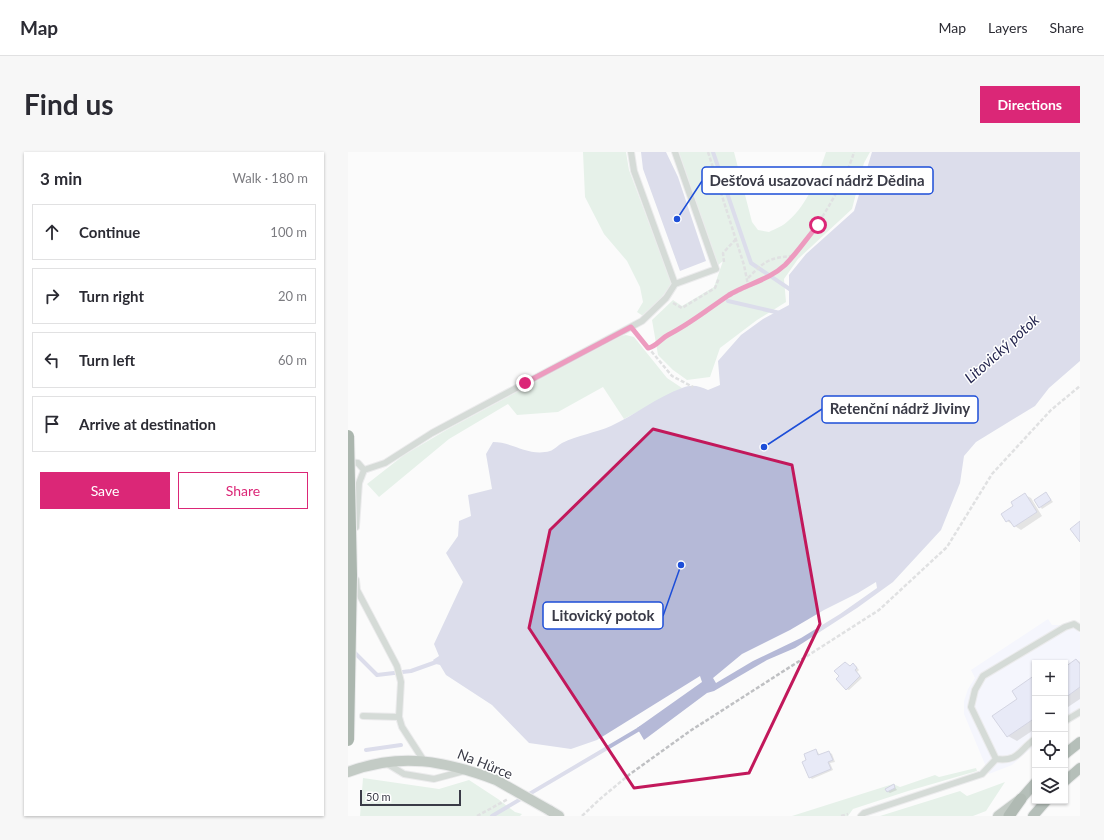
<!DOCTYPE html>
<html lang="en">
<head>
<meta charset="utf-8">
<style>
  :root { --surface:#fff; --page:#f7f7f7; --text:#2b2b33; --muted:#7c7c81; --line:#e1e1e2; --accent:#db2777 }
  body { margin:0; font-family:Lato,sans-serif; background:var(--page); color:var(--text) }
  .controls { position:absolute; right:12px; bottom:12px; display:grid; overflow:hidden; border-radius:0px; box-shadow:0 1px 3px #0004 }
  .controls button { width:36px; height:36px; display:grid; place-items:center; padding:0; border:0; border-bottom:1px solid var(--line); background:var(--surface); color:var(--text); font:20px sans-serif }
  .scale { position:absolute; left:12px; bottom:10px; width:101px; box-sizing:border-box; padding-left:4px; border:2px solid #3a3b47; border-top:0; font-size:11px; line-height:14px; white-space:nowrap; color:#3a3b47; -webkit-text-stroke:3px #fff; paint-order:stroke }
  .stop { position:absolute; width:12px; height:12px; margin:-9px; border:3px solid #db2777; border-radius:50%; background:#fff }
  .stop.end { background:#db2777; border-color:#fff; box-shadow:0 1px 4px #0008 }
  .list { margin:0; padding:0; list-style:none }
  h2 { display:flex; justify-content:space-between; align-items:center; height:52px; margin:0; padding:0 16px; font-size:17px }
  h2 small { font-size:13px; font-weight:400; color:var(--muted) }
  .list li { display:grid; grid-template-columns:26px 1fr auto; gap:12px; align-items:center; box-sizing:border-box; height:56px; margin:0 8px 8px; padding:0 8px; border:1px solid var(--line); border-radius:0px }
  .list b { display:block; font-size:15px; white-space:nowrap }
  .list em { font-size:13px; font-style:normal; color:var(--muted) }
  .actions { display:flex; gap:8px; padding:12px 16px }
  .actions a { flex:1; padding:9px 0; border:1px solid var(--accent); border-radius:0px; text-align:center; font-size:14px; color:var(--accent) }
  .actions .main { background:var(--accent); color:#fff }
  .icon { flex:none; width:22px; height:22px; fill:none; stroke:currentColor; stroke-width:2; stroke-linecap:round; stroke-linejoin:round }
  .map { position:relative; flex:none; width:732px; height:664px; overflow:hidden; border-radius:0px }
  header { display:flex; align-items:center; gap:24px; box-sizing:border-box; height:56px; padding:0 20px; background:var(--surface); border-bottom:1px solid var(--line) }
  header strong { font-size:19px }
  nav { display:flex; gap:22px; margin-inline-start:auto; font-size:14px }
  .intro { display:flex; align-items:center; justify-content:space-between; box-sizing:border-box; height:96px; padding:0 24px }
  h1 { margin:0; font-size:28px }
  .button { padding:10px 18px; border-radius:0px; background:var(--accent); color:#fff; font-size:14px; font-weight:700 }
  main { display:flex; gap:24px; padding:0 24px }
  aside { flex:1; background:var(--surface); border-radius:0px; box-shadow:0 1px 3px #0004 }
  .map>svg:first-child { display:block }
  .built { fill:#edeffe }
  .green { fill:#cce5d3 }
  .water { fill:#b5b9d7; fill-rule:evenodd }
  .shadow { fill:#0003 }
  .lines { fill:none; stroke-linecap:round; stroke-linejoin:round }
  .stream { stroke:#b5b9d7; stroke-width:4 }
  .building { fill:#d0d4f2; stroke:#a3a6c3 }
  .service-casing { stroke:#d8d8db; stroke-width:8 }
  .secondary-casing { stroke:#d8d8db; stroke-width:12 }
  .primary-casing { stroke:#d8d8db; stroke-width:12 }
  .trunk-casing { stroke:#d8d8db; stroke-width:13 }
  .path { stroke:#bfc0c3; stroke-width:2.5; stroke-dasharray:4 2; stroke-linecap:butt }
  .service { stroke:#a7b3aa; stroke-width:6 }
  .secondary { stroke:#7e9083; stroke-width:10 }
  .primary { stroke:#617768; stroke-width:10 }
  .trunk { stroke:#556c5c; stroke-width:11 }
  .secondary-bridge-casing { stroke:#d8d8db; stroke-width:12; stroke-linecap:butt }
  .motorway-bridge-casing { stroke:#d8d8db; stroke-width:14; stroke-linecap:butt }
  .secondary-bridge { stroke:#7e9083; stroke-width:10 }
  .motorway-bridge { stroke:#496250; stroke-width:12 }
  .route { stroke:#db2777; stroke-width:5 }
  .marked { fill:none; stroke:#c2185b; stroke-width:3; stroke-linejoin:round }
  .labels { text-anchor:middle; stroke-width:3; stroke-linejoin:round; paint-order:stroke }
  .street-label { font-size:14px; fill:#3a3b47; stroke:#fff }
  .water-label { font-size:15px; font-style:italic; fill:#25264f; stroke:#fff }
  .leader { fill:none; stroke:#1d4ed8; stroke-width:1.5 }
  .callout-dot { fill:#1d4ed8; stroke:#fff; stroke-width:1.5 }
  .callout { fill:#fff; stroke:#1d4ed8; stroke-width:1.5 }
  .callout-label { font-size:15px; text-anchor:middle; font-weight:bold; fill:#3a3b47 }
</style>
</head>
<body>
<header>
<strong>Map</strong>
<nav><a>Map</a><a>Layers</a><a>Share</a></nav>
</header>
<div class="intro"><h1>Find us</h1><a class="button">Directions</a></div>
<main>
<aside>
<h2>3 min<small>Walk · 180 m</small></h2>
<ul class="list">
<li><svg class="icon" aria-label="ahead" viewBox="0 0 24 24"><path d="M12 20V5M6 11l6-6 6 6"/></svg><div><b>Continue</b></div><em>100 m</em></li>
<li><svg class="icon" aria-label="right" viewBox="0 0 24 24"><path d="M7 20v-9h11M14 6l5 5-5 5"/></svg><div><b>Turn right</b></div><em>20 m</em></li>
<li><svg class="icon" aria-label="left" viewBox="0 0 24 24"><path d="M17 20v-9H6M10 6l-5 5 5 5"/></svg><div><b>Turn left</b></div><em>60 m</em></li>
<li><svg class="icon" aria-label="arrive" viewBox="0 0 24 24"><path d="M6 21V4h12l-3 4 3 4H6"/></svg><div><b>Arrive at destination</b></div></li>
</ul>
<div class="actions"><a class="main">Save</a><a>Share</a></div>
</aside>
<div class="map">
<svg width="732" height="664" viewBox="0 0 732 664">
  <rect width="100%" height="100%" fill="#fbfbfb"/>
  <path class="built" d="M 700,467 L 704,473 L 723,473 L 732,481 L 732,562 L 717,573 L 717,511 L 687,511 L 687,593 L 664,613 L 641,622 L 616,562 L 616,549 L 620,537 L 627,526 L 623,518 Z"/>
  <path class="green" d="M 235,0 L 278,0 L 281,18 L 324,132 L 309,151 L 295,164 L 289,160 L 295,150 L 292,135 L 279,109 L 256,82 L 237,45 Z
    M 331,0 L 386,0 L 404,70 L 410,78 L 421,80 C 427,77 435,74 440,69 C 460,52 470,24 478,0 L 522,0 L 516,11 L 504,57 L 450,107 L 436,127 L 438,150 L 409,168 L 372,196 L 362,225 L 339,228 L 325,218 L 310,203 L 304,168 L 325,148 L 334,154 L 366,135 L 375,109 L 369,114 Z
    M 278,183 L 286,185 L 319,226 L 334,236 L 276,267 L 255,235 L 210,260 L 169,263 L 160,252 L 101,287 L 31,345 L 19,332 L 56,303 L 100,277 L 273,184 Z
    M 628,616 L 629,619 L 560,639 L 505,657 L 500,664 L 444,664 L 545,632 L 552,635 L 587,623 L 591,625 Z
    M 15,626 L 91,637 L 121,628 L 150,647 L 167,660 L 174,662 L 172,664 L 12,664 Z
    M 657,630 L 638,659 L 625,664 L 532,664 L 612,639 L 619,644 Z"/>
  <path class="water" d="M 293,0 L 318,0 L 330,25 L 358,109 L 332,119 L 295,17 Z
    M 524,0 L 732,0 L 732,209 L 701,236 L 687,254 L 628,290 L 616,304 L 612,331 L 593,378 L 545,430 L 509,456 L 447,496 L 419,508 L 366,539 L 359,541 L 296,588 L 289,576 L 354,530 L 352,524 L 249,588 L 223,597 L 181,591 L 144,553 L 98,523 L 92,513 L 88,512 L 85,508 L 91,504 L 86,492 L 115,430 L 98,401 L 110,384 L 111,369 L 123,364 L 120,343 L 144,337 L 138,302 L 145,290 C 165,290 181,305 202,299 C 206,298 210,293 214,291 C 230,283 247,281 263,274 C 287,263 309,245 334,236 C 344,232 351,234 360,238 L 372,233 L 370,209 L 393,183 L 415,167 L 441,153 L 441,123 L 458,102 L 506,59 ZM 528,430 L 529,436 L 492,462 L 453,486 L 405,509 L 368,531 L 365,526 L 394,502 L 442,478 L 476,458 L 510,441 Z"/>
  <path class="shadow" d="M 698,341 L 705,350 L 694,357 L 687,348 Z
    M 677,343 L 683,346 L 694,364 L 673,378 L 659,369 L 654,362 L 667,354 Z
    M 729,508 L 732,510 L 732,547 L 717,557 L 717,516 Z
    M 497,511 L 503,515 L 505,513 L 508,514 L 511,518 L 509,520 L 514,526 L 501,538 L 498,537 L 492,524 Z
    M 687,524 L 687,577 L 669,589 L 660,584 L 671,547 Z
    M 468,598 L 472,603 L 481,600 L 484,602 L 487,610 L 482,611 L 485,618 L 464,627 L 462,625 Z
    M 546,634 L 549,638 L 542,641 L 540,640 Z"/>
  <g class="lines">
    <path class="stream" d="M 365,0 L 403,111 L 446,140
      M 380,149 L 432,161
      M 4,498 L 29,523 L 63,519 L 91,509
      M 18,598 L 53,593
      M 144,664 L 293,576"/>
  </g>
  <path class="building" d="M 698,340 L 703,348 L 691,356 L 686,348 Z
    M 677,341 L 689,360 L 666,375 L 661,368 L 658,370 L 653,362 L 665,354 L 663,350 Z
    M 732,369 L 732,390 L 722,377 Z
    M 728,507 L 732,512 L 732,535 L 717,546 L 717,515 Z
    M 497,510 L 502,514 L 505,511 L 509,516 L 507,518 L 512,524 L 498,538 L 488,527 L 491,524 L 486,519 Z
    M 687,523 L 687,566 L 659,585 L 644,564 L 669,547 L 664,539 Z
    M 468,597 L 470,603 L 481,599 L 485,608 L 480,610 L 483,617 L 461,626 L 454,610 L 458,608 L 456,602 Z
    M 546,632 L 547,636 L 539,640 L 537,637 Z"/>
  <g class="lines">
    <defs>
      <path id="service" d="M 283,0 L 286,19 L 327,132
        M 0,310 L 10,311 L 16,318
        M 8,375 L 11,331 L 16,318 L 37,311 L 84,281 L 294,169 L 318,146 L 327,132 L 368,117 L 327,0
        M 8,428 L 9,438 L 49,514 L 53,530 L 51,565 L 54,575 L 76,609
        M 15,564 L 51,565
        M 717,569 L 732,560
        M 648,607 L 623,555 L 627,538 L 635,524 L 717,475 L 726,472 L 732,476
        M 648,607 C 671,610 671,598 687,587
        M 38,611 L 56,622 L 86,627 L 116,619
        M 513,664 L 516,661 L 634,622 L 648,607"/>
      <path id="secondary" d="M 0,620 C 53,600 97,609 148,628
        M 201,658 L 211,664
        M 650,664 L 670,649"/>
      <path id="primary" d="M 717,602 L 732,590
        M 717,629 L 732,616
        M 673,647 L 687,631
        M 685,664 L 698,649"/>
      <path id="trunk" d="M 661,664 L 673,647"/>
    </defs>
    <use href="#service" class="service-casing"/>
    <use href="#secondary" class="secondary-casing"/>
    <use href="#primary" class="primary-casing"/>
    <use href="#trunk" class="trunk-casing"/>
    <path class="path" d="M 360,0 L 396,113 L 400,133
      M 376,110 L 375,101 L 388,87
      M 400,126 C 417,109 420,106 444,104
      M 325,151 L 334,156 L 367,136 L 371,126
      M 288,181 L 324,224 L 345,235
      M 300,196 C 307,195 309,190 314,186 C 320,181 329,179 336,175 C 348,168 360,159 371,151 C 392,136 418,130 437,113 C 461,91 497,32 506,0
      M 129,664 L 160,647
      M 234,664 L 252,647 L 282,622 L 342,579 L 531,458 L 599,395 L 644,322 L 703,258 L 732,234
      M 493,664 L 500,662"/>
    <use href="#service" class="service"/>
    <use href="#secondary" class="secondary"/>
    <use href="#primary" class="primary"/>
    <use href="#trunk" class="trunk"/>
    <defs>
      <path id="secondary-bridge" d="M 148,628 L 201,658"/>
      <path id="motorway-bridge" d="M 0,284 L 3,423 L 0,588"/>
    </defs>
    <use href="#secondary-bridge" class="secondary-bridge-casing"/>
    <use href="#motorway-bridge" class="motorway-bridge-casing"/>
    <use href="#secondary-bridge" class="secondary-bridge"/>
    <use href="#motorway-bridge" class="motorway-bridge"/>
  </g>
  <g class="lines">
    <path class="route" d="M 177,231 L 283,175 L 300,196 C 309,194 312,187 320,183 C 342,172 360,157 381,143 C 399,132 421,128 437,113 C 449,101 459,86 470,73"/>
  </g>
  <path d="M0 0H732V664H0ZM 305,277 L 444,313 L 472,472 L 401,621 L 286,636 L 181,476 L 202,378 Z" fill="#fbfbfb" fill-opacity=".55" fill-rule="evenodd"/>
  <path class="marked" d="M 305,277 L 444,313 L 472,472 L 401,621 L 286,636 L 181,476 L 202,378 Z"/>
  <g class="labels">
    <g class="street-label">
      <text transform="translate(137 612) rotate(22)" y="5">Na Hůrce</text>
    </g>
    <g class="water-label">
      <text transform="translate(654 197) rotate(-42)" y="5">Litovický potok</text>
    </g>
  </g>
  <path class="leader" d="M329 67L354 29M416 295L474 257M333 413L315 464"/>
  <g class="callout-dot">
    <circle cx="329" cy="67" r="4"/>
    <circle cx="416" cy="295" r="4"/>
    <circle cx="333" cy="413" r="4"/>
  </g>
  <g class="callout">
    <rect x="354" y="15" width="231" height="27" rx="4"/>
    <rect x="474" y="244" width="156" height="27" rx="4"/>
    <rect x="195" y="450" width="120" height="27" rx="4"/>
  </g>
  <g class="callout-label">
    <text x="469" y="34">Dešťová usazovací nádrž Dědina</text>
    <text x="552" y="262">Retenční nádrž Jiviny</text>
    <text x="255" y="469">Litovický potok</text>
  </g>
</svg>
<div class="controls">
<button>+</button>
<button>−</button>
<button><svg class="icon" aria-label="locate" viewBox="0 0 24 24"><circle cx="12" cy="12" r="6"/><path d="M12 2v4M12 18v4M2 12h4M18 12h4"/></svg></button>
<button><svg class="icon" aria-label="layers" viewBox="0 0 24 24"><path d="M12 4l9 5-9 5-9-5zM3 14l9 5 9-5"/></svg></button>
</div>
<div class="scale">50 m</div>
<div class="stop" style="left:470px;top:73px"></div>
<div class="stop end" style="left:177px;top:231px"></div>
</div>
</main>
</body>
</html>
